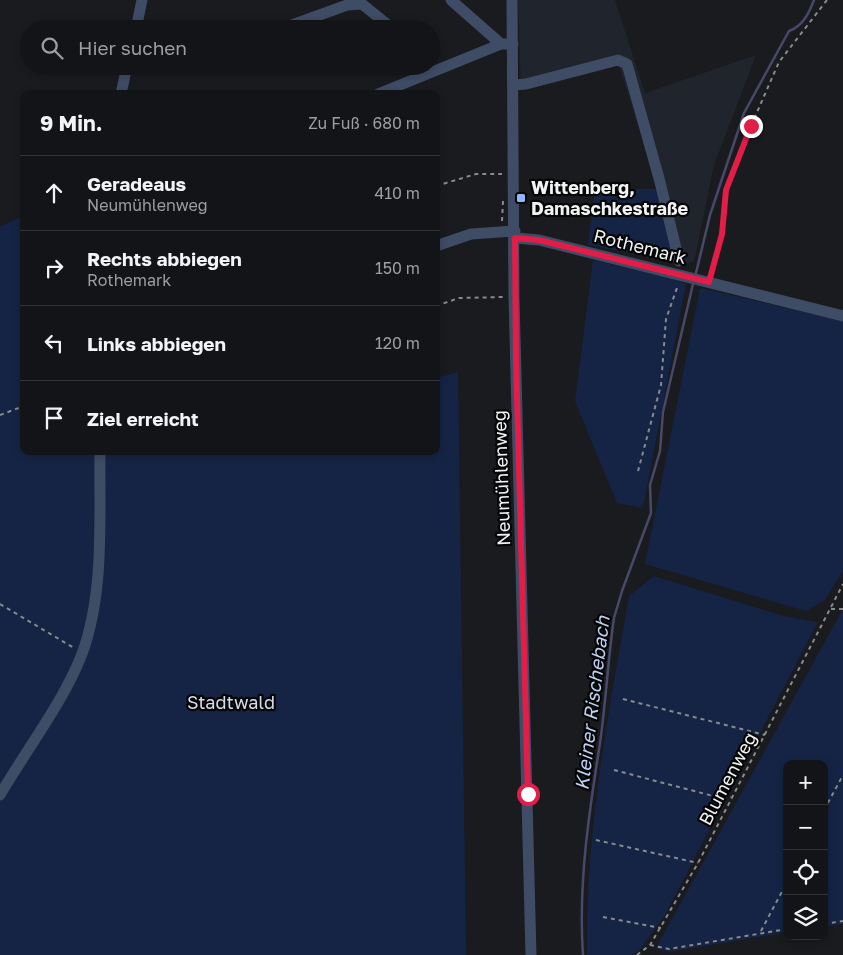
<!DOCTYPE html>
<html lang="de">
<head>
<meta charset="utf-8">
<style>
  :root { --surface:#131417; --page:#1c1d20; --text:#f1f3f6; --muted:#9d9ea1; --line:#323336 }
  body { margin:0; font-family:"Golos Text",sans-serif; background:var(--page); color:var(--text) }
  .controls { position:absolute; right:15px; bottom:15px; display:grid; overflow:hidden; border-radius:10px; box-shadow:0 2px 8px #0003 }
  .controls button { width:45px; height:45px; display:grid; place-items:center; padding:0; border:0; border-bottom:1px solid var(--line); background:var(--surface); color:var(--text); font:25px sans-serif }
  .stop { position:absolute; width:15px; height:15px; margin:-11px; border:4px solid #e11d48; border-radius:50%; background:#fff }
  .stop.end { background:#e11d48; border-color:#fff; box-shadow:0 1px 5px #0008 }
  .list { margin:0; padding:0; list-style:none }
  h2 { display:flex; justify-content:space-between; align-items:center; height:65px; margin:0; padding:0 20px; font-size:21px }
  h2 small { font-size:16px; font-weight:400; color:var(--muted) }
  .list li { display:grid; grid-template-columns:32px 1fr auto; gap:15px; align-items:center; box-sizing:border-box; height:75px; padding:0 20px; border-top:1px solid var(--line) }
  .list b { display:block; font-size:19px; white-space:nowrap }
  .list p { margin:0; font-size:16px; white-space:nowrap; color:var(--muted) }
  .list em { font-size:16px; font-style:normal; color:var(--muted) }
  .icon { flex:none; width:28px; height:28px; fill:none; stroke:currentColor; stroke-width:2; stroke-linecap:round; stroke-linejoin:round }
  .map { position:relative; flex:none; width:843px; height:955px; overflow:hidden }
  .search { position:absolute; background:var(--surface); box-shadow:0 2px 8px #0003; left:20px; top:20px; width:420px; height:55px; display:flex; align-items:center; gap:12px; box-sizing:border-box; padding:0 18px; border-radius:28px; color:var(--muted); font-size:19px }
  .panel { position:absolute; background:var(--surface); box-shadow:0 2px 8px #0003; left:20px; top:90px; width:420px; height:365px; border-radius:10px }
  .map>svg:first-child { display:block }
  .built { fill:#20242d }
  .green { fill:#152444 }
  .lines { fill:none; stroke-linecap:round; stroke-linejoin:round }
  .stream { stroke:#484969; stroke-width:2.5 }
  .path { stroke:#888a8d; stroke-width:2; stroke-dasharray:4 4; stroke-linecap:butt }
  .minor { stroke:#3f4c65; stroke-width:11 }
  .route { stroke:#e11d48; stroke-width:6 }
  .poi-dot { fill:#93b7fd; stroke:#060607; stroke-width:2 }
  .labels { text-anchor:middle; stroke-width:4.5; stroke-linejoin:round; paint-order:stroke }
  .poi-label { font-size:18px; font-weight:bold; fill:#f0f2f4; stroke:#060607; text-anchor:start }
  .street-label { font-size:18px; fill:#f0f2f4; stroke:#060607 }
  .park-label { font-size:18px; fill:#d4ddef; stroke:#060607 }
  .water-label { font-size:19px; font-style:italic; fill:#bed0f2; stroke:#060607 }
</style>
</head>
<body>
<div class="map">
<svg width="843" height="955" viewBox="0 0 843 955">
  <rect width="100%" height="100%" fill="#191b1f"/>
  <path class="built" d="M 518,0 L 615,0 L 645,93 L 756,55 L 714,165 L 694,262 L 681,263 L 619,65 L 521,91 Z"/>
  <path class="green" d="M 595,189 L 658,189 L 681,263 L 588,245 Z
    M 24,215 L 24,451 L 436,451 L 436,378 L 458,372 L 466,955 L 0,955 L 0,227 Z
    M 593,260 L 674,279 L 686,284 L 643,508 L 617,503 L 575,401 Z
    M 700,288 L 843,321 L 843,571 L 825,600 L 806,611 L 645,564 Z
    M 654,576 L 783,616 L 818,622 L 665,915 L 639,951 L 632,955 L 587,955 C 585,834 608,715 629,596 Z
    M 843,609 L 843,924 L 824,927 L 824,764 L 787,764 L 787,932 L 669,952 L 656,948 Z"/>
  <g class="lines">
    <path class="stream" d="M 696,273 L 710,215 L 744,113 L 789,31 C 803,26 809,13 814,0
      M 583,955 C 578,884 589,813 600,743 C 606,701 608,659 614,618 L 622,591 L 651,513 L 650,485 L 660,451 L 663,412 L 693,284"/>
    <path class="path" d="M 436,186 L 476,174 L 502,174
      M 502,221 L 503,201
      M 712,272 L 721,234 L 727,190 L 751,126 L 779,62 L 827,0
      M 436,306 L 459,298 L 504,297
      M 0,415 L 24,406
      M 638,471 L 661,385 L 666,319 L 678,285
      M 0,604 L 74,648
      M 831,609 L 843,609
      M 623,699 L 765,735
      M 614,770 L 713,796 L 731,797
      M 824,810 L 843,775
      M 596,840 L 698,863
      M 603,917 L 661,928
      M 824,924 L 843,921
      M 761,931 L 787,882
      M 650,945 L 669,949 L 787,929
      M 637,955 L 650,945 L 698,863 L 843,584"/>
    <path class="minor" d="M 357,0 L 393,29
      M 451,0 L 501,44
      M 512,0 L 514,297 L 531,955
      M 136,29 L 142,0
      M 281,29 L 347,5 L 361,4
      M 514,85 L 526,84 L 618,60 L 627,64 L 660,182 L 679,261
      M 121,94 L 127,66
      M 378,94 L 501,44 L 513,44
      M 515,238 L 539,240 L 843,316
      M 436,246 L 471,234 L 515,231
      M 0,795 C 25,752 64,701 82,654 C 105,591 99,517 100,451"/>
  </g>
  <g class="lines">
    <path class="route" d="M 528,794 L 516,361 L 515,238 L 539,240 L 709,282 L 722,234 L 726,190 L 751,126"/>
  </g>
  <rect class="poi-dot" x="516" y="193" width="10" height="10" rx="2.5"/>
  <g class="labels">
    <g class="poi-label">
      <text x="531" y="194">Wittenberg,<tspan x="531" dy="21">Damaschkestraße</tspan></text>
    </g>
    <g class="street-label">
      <text transform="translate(640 247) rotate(14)" y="6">Rothemark</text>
      <text transform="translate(502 478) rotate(-92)" y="6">Neumühlenweg</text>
      <text transform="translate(728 779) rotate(-62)" y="6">Blumenweg</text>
    </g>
    <g class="park-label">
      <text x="231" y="709">Stadtwald</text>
    </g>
    <g class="water-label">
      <text transform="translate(592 703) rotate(-83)" y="7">Kleiner Rischebach</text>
    </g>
  </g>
</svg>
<div class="controls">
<button>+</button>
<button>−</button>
<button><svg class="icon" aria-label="locate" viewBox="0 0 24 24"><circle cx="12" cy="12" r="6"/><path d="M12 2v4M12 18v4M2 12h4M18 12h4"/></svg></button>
<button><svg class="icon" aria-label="layers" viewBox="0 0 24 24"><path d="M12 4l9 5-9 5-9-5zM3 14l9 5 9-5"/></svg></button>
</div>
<div class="stop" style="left:528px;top:794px"></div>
<div class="stop end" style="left:751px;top:126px"></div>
<div class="search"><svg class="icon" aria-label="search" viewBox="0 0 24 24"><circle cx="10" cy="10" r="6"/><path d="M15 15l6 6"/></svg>Hier suchen</div>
<section class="panel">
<h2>9 Min.<small>Zu Fuß · 680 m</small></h2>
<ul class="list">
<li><svg class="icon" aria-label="ahead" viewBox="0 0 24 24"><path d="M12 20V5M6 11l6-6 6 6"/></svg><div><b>Geradeaus</b><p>Neumühlenweg</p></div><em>410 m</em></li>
<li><svg class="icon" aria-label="right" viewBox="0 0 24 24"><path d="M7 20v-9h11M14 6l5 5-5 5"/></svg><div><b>Rechts abbiegen</b><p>Rothemark</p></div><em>150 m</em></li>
<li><svg class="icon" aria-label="left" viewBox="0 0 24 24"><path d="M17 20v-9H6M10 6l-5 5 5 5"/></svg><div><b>Links abbiegen</b></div><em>120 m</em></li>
<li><svg class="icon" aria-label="arrive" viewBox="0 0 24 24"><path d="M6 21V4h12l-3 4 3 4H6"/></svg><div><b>Ziel erreicht</b></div></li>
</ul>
</section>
</div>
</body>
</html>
